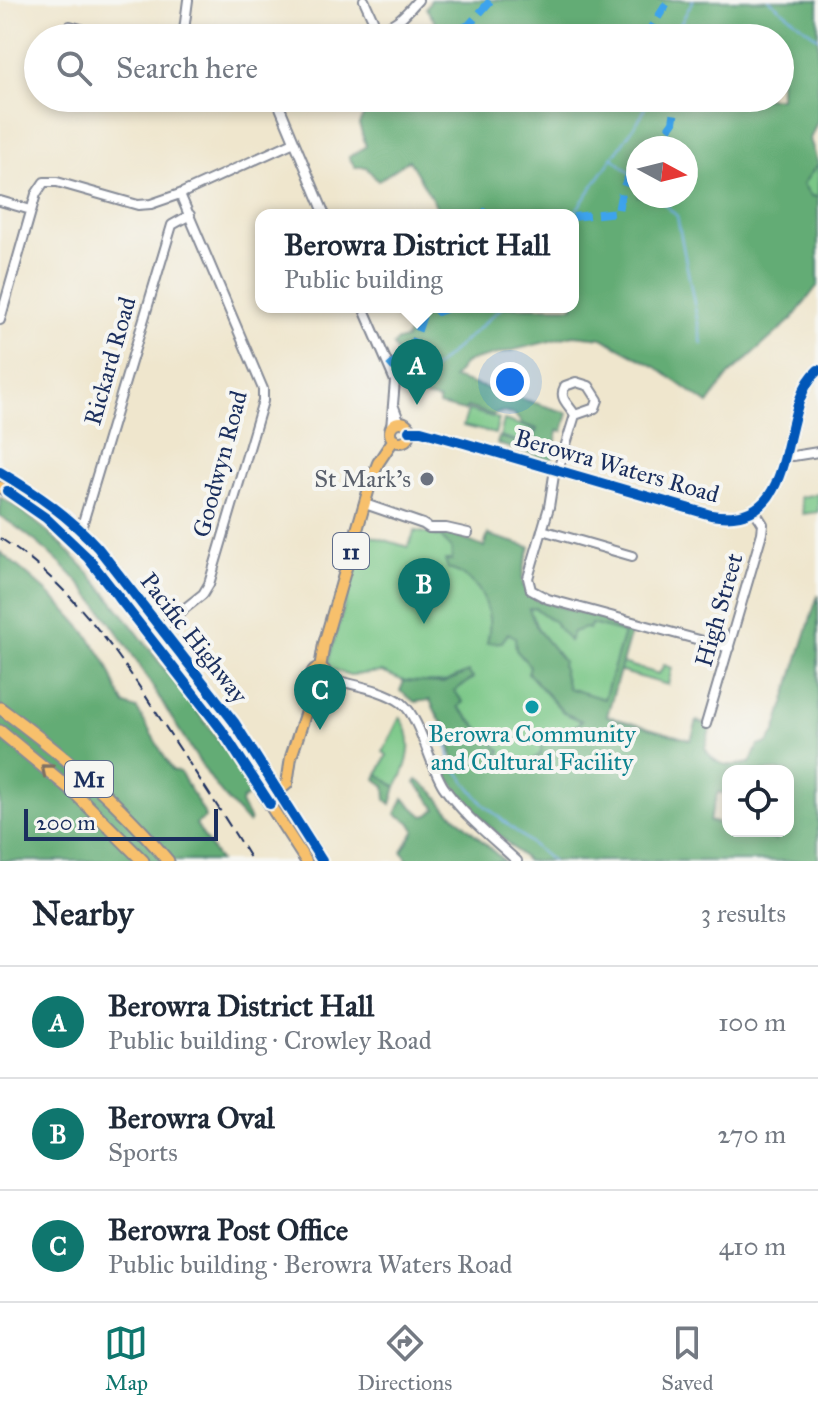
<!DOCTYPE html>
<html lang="en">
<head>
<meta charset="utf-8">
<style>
  :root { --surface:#fff; --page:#f6f6f7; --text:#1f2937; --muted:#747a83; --line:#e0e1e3; --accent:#0f766e }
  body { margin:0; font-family:"IM FELL Great Primer",serif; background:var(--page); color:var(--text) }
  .controls { position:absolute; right:24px; bottom:24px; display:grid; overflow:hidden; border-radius:16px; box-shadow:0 4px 12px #0003 }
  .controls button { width:72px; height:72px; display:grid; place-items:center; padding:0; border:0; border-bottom:2px solid var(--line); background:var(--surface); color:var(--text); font:40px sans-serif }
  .compass { position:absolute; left:626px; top:136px; width:72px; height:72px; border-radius:50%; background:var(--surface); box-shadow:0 4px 12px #0003; rotate:97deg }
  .scale { position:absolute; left:24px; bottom:20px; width:194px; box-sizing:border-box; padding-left:8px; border:4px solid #1b2f5e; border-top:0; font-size:22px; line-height:28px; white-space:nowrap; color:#1b2f5e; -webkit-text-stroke:6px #f6f6f2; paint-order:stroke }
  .you { position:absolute; left:510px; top:382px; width:28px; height:28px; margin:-20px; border:6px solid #fff; border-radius:50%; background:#1a73e8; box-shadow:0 0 0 12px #1a73e833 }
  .badge { display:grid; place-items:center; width:52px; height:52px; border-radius:50%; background:var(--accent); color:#fff; font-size:26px; font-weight:700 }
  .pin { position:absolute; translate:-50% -66px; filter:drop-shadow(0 2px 4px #0008) }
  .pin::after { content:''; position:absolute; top:42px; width:28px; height:24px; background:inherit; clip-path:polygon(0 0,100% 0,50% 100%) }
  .popup { position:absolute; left:255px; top:209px; width:324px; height:104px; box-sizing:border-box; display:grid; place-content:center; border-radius:16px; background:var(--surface); filter:drop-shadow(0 2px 6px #0005); font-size:26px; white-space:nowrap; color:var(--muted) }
  .popup b { font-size:30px; color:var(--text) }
  .popup::after { content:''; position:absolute; left:50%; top:100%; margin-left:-16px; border:16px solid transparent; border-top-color:var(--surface) }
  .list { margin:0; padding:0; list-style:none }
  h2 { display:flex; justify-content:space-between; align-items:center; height:104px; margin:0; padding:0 32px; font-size:34px }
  h2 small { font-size:26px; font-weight:400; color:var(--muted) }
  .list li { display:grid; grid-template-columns:52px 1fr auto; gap:24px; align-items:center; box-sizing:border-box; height:112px; padding:0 32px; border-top:2px solid var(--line) }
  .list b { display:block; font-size:30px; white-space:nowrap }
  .list p { margin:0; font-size:26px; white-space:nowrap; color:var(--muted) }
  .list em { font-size:26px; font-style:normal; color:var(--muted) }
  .icon { flex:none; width:44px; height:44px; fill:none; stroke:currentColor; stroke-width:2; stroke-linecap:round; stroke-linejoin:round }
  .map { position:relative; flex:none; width:818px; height:861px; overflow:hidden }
  .search { position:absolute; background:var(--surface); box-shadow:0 4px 12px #0003; left:24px; right:24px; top:24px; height:88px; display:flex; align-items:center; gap:20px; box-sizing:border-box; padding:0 28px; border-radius:44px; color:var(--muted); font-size:30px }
  .sheet { height:440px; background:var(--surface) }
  nav { display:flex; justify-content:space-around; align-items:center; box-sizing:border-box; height:112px; border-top:2px solid var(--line); background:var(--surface); font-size:22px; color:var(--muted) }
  nav a { display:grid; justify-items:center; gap:4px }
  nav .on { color:var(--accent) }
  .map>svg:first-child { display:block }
  .green { fill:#7ac787; stroke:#4a7b72; stroke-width:2 }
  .forest { fill:#63ac74; stroke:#3f6e69; stroke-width:2; fill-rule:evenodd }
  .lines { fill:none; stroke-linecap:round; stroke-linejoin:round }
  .stream { stroke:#73afe5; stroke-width:2 }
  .minor-casing { stroke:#858a96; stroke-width:12 }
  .major-casing { stroke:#858a96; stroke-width:14 }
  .highway-casing { stroke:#858a96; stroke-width:15 }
  .minor { stroke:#fff; stroke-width:8 }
  .major { stroke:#f7c06c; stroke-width:10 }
  .highway { stroke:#f7c06c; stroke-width:11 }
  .rail { stroke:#1b2f5e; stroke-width:2; stroke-dasharray:12 6; stroke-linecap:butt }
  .quiet { stroke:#3da3ed; stroke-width:8; stroke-dasharray:16 8; stroke-linecap:butt }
  .cycleway-casing { stroke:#f6f6f2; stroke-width:15 }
  .cycleway { stroke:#0057b8; stroke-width:10 }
  .oneway { stroke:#7e7064 }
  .worship-dot { fill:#6b7280; stroke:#f6f6f2; stroke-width:3 }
  .culture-dot { fill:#0f9aa8; stroke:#f6f6f2; stroke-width:3 }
  .labels { text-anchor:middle; stroke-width:8; stroke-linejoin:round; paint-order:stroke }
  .shield { fill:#f6f6f2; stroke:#5d6b8a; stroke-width:2 }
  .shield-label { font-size:22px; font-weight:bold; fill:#1b2f5e }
  .street-label { font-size:24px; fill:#1b2f5e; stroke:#f6f6f2 }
  .worship-label { font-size:24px; fill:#5b616d; stroke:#f6f6f2; text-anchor:end }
  .culture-label { font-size:24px; fill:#0d838f; stroke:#f6f6f2 }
</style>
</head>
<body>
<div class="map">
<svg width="818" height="861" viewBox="0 0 818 861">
  <rect width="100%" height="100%" fill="#f6f6f2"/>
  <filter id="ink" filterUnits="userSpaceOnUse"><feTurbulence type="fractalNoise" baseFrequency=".0125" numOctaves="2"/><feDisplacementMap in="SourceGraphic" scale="16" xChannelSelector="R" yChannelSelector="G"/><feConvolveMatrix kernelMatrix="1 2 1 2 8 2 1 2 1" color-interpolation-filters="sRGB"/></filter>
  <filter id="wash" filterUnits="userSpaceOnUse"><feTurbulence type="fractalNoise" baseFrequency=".006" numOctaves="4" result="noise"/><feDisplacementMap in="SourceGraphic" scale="32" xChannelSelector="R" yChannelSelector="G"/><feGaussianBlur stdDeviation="1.8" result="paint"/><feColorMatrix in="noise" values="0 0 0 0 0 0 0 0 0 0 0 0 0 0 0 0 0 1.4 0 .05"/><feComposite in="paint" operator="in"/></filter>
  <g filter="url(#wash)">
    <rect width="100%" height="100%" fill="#efe6cd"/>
    <path class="green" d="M 818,164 L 818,197 L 811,196 L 802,184 Z
      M 468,410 L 499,419 L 495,434 L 463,426 Z
      M 504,420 L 535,430 L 531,445 L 500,436 Z
      M 818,494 L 818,512 L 803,514 L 800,497 Z
      M 437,530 C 452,530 468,543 484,547 L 488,535 L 511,595 L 589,629 L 591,623 L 624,633 L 606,697 L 583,720 L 520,770 L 498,754 L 501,751 L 458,707 L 463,702 L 454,691 L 470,680 L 425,683 L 404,681 L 382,672 L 350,675 L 331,669 L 328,662 L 365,534 L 408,547 L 415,531 L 430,534 Z
      M 622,663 L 659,674 L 664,665 L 672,668 L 668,685 L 619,671 Z
      M 400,717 C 416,738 409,766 396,787 L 378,774 L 387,755 L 383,752 Z"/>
    <path class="forest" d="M 431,0 L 818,0 L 818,120 L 810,139 L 818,164 L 803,184 L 811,196 L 818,197 L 818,285 L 792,319 L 729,375 L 708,404 L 656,367 L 602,338 L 574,335 L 466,362 L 453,378 L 568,413 L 563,431 L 558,430 L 552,460 L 497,444 L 499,437 L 532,446 L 537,429 L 522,424 L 515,415 L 502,412 L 492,415 L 467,407 L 465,411 L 439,405 L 439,400 L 412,394 L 407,388 L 411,378 L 409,370 L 402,364 L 393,346 L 397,341 L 406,339 L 415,307 L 573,307 L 573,215 L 435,215 L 438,209 L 409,160 L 378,181 L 366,167 L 355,167 L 349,157 L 366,146 L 359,124 L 370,102 L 376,98 L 780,98 L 780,38 L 423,38 L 435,22 L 426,8 ZM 638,148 L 686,148 L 686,196 L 638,196 Z
      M 0,497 C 72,540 122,612 171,678 C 200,715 229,752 252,793 L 242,800 L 241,804 L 250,820 L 248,823 C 238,811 225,799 216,786 C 145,687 110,585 0,516 Z
      M 437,530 C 452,530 468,543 484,547 L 488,535 L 530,547 C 525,566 514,585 534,599 L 632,628 L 607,716 L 691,740 L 697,721 L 711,726 L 705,748 C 715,768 732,767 750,763 L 758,746 L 768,743 L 775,732 L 818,595 L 818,861 L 527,861 L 472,810 L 444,771 L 454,763 L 446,726 L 439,719 L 430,700 L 415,702 L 400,691 L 404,681 L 443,683 L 468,672 L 473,678 L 454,691 L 463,702 L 458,707 L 501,751 L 498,754 L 520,770 L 541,754 L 541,741 L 554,730 L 564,735 L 582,721 L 564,713 L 528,673 L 530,666 L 516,650 L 515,637 L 508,633 L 502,642 L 487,643 C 495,612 481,577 448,569 L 445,560 L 452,560 L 452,549 L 441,537 L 430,534 ZM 535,608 L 554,622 L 569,641 L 573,632 L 585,628 L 589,629 L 591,624 L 624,633 L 604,699 L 568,688 L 562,666 L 563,661 L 538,630 L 529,609 ZM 728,771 L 788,771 L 788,831 L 778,831 L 775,840 L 744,831 L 728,831 L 728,826 L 709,821 L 718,792 L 728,795 Z
      M 0,552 C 38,583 78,616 104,659 C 112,674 116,690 125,705 L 137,709 L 172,770 L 180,772 L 204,813 L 205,818 L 196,824 L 219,861 L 0,861 Z
      M 378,774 L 396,787 L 391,804 L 386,800 L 385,786 L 376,779 Z
      M 417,780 L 434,792 L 444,806 L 504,861 L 408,861 L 402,851 L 415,830 L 410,822 L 396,814 L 403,798 L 423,816 L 429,815 L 436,809 L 425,793 L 415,783 Z"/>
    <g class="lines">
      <path class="stream" d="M 769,0 L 818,38
        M 673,38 L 693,0
        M 612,157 L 638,180
        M 655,196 L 677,216 L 702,344
        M 573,215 L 642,115 L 648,98
        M 422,379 L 502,307
        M 445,729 L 450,762 L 483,804 L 552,861"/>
    </g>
  </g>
  <g filter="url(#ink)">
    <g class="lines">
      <defs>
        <path id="minor" d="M 364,0 L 373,20 L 371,38
          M 70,26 L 114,38
          M 373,30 C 395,27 404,16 418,0
          M 183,38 L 188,0
          M 276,98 L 325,215
          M 325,98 L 354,104
          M 0,201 L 31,210
          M 363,307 L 395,381 L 391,428
          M 0,320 L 36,194 L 44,182 L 57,182 L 138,205 L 151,204 L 180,194 L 294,142
          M 576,382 L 589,386 L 598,400 L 595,408 L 575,415 C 569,404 558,399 565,386 Z
          M 394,407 L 400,423
          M 786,454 L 793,456 L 818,452
          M 555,469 L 549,507 L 528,578 L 531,590 L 548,599 L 729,648
          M 558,470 L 575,415
          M 365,504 L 423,524 L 429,528 L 446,528 L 468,533
          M 81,529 L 172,225 L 190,215
          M 542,530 L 632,556
          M 149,637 L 203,594 L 209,584 L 263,401 L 263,389 L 180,194
          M 325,677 C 349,685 382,688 402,703 C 420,718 429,763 443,786 C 463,815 491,837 517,861
          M 706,724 L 762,533 L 763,524 L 754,510"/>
        <path id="major" d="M390 432a10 10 0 1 1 20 0a10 10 0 1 1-20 0Z
          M 409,431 L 421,431 L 464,443 L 711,515 C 805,531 774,409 818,370
          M 0,472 C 37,494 69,516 98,548 L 234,722 L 322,861
          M 0,487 L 46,518 L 88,558 L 221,729 L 306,861
          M 320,668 L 324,644 L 372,478 L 378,463 L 394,439
          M312 675a7 7 0 1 1 14 0a7 7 0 1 1-14 0Z
          M 276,793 L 287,784 L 291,757 L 316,681"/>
        <path id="highway" d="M 0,708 C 62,753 119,802 168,861
          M 0,731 L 75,793 L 143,861"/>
      </defs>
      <use href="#minor" class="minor-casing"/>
      <use href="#major" class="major-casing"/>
      <use href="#highway" class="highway-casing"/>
      <use href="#minor" class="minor"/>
      <use href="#major" class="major"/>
      <use href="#highway" class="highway"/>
      <path class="rail" d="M 0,538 C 77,588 124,662 172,737 C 199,778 226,819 252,861"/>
      <path class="quiet" d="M 440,38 L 469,25 L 491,0
        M 645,38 L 669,0
        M 654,148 L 673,122 L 677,98
        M 483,215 L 487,210
        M 573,217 L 618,212 C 621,194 623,180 638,167
        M 434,307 L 438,312 L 451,307
        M 389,368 L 412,347 L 426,307"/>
      <defs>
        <path id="cycleway" d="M 409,431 L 421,431 L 464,443 L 711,515 C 805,531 774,409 818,370
          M 0,472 C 37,494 69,516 98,548 L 234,722 L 322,861
          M 7,491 L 46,518 L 88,558 L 221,729 L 270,804"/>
      </defs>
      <use href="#cycleway" class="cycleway-casing"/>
      <use href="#cycleway" class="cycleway"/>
    </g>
    <defs><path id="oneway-chevron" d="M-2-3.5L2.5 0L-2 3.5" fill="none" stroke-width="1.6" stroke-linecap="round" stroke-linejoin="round" transform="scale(2)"/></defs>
    <use class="oneway" href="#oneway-chevron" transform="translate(46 769) rotate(-140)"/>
  </g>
  <circle class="worship-dot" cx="427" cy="479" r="8"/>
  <circle class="culture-dot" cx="532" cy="707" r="8"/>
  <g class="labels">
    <g class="shield">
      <rect x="333" y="533" width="36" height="36" rx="6"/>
      <rect x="65" y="761" width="48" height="36" rx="6"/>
    </g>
    <g class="shield-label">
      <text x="351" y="559">11</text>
      <text x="89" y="787">M1</text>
    </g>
    <g class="street-label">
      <text transform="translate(110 361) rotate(-74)" y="8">Rickard Road</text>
      <text transform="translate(220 464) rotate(-75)" y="8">Goodwyn Road</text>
      <text transform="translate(617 466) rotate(16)" y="8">Berowra Waters Road</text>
      <text transform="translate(719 610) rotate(-74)" y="8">High Street</text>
      <text transform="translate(194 638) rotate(52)" y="8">Pacific Highway</text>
    </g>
    <g class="worship-label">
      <text x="411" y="487">St Mark's</text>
    </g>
    <g class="culture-label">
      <text x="532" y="742">Berowra Community<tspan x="532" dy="28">and Cultural Facility</tspan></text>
    </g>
  </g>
</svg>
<div class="controls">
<button><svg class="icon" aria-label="locate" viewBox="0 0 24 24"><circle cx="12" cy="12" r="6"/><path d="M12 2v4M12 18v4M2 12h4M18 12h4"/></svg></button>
</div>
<svg class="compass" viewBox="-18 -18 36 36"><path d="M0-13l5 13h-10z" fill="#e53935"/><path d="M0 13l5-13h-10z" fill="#747a83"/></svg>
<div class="scale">200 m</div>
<div class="you"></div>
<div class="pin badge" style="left:417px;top:405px">A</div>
<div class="popup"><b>Berowra District Hall</b>Public building</div>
<div class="pin badge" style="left:424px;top:624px">B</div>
<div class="pin badge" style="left:320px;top:730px">C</div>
<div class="search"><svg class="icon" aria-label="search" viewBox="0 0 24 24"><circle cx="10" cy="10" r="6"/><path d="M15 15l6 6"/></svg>Search here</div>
</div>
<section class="sheet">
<h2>Nearby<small>3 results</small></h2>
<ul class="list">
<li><span class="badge">A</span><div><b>Berowra District Hall</b><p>Public building · Crowley Road</p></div><em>100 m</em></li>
<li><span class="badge">B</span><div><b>Berowra Oval</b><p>Sports</p></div><em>270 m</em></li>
<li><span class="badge">C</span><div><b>Berowra Post Office</b><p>Public building · Berowra Waters Road</p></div><em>410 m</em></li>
</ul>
</section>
<nav>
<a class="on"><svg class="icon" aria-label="map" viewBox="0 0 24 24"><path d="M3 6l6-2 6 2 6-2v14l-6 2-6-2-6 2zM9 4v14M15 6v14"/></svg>Map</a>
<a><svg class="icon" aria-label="directions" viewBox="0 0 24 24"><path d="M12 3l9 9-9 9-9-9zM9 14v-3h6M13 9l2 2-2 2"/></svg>Directions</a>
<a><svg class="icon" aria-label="saved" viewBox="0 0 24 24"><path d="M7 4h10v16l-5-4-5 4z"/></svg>Saved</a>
</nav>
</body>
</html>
